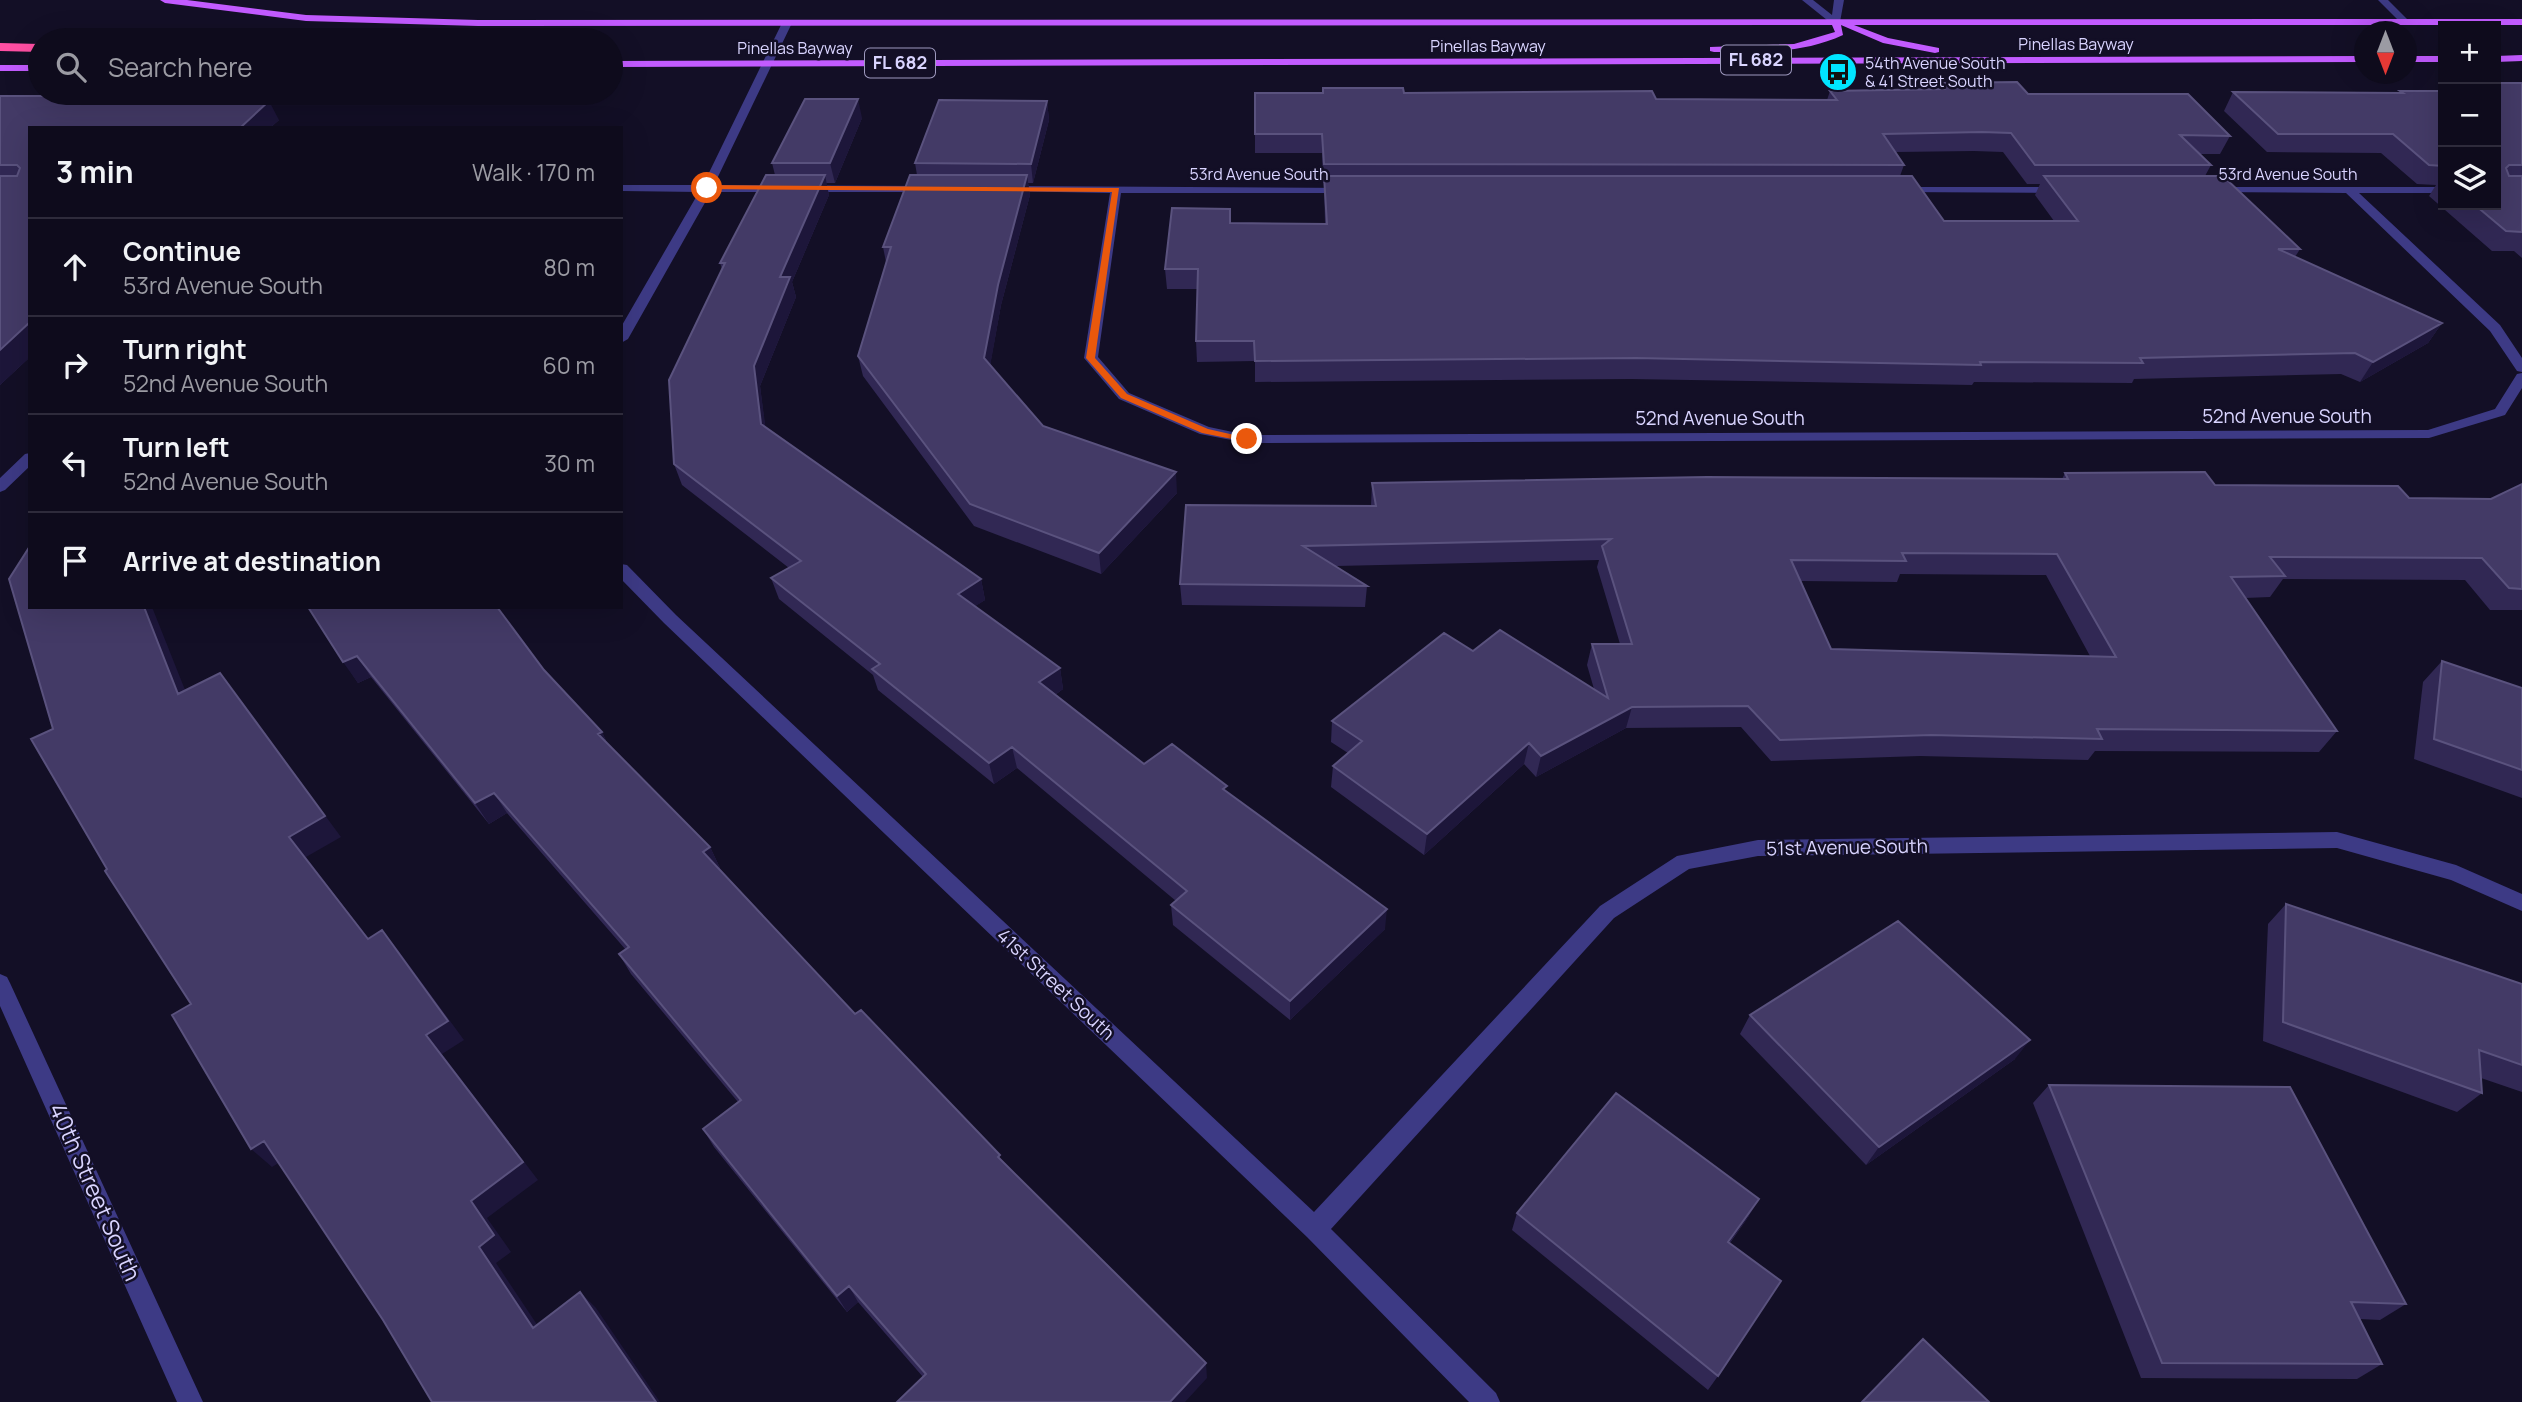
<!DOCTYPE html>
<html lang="en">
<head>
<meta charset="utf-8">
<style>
  :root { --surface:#0e0b1c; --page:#1c1929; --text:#f1f3f6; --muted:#9b9ba3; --line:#2e2b3b }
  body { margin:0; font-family:Manrope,sans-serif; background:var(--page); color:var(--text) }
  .controls { position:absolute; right:21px; top:21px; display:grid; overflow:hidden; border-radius:0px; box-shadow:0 7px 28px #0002 }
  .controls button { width:63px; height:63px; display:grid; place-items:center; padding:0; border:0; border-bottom:2px solid var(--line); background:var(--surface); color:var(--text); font:35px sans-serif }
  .compass { position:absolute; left:2354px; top:21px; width:63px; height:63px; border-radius:50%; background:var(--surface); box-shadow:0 7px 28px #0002; rotate:180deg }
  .stop { position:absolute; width:21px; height:21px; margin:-16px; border:5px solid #ea580c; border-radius:50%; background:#fff }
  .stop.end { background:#ea580c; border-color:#fff; box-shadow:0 2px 7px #0008 }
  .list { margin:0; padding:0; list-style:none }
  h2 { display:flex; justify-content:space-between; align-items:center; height:91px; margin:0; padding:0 28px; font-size:30px }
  h2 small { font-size:23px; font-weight:400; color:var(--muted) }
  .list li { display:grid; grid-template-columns:46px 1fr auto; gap:21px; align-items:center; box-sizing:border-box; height:98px; padding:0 28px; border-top:2px solid var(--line) }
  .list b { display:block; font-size:26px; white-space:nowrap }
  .list p { margin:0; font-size:23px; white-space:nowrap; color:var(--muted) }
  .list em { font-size:23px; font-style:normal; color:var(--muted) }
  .icon { flex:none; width:38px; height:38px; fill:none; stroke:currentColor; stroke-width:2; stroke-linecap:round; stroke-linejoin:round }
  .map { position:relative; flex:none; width:2522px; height:1402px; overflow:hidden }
  .search { position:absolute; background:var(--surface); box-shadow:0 7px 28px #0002; left:28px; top:28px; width:595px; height:77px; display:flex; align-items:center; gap:18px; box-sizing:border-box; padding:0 24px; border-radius:38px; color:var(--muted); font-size:26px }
  .panel { position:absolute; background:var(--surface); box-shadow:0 7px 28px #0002; left:28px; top:126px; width:595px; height:483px; border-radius:0px }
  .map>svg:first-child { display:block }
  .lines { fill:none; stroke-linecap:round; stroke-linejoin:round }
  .lane { fill:#3d3a85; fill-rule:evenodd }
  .street { fill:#3d3a85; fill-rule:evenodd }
  .primary { fill:#c25bff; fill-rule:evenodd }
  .highway { fill:#ff4fa3; fill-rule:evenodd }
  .wall { fill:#312854; fill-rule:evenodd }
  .shaded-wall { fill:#1d163a }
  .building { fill:#433a66; stroke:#5a527e; stroke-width:2; fill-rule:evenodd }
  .route { fill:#ea580c }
  .labels { text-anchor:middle; stroke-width:5; stroke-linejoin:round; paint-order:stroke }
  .far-street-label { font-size:16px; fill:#d9d4ff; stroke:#130f26 }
  .far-poi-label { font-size:16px; fill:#d9d4ff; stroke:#130f26; text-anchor:start }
  .shield { fill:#130f26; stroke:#9e99be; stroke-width:2 }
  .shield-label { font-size:18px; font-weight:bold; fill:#d9d4ff }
  .street-label { font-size:19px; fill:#d9d4ff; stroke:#130f26 }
  .near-street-label { font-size:23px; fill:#d9d4ff; stroke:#130f26 }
</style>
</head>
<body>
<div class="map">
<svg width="2522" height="1402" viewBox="0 0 2522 1402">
  <rect width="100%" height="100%" fill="#130f26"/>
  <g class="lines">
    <path class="lane" d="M 2378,0 L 2388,0 L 2409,21 L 2409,25 L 2403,25 Z"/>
    <path class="street" d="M 1802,0 L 1813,0 L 1832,15 L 1834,0 L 1844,0 L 1840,22 L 1832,24 Z
      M 786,22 L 791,25 L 714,185 L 929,186 L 935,189 L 929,192 L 711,192 L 628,339 L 621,343 L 621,327 L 699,192 L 621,191 L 621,185 L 703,185 L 781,25 Z
      M 1006,186 L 1350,188 L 1352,190 L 1346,193 L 1121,193 L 1098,357 L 1129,393 L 1209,427 L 1247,435 L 2428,430 L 2495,409 L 2517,374 L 2522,373 L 2522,388 L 2505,415 L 2429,438 L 1247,443 L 1200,434 L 1119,399 L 1084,358 L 1110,193 L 1002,191 L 1002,187 Z
      M 1899,187 L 2060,187 L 2066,190 L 2060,193 L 1895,192 L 1895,188 Z
      M 2214,187 L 2443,187 L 2443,193 L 2359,193 L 2500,325 L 2522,358 L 2522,372 L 2517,371 L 2490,331 L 2346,193 L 2210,192 L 2210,188 Z
      M 30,453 L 30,466 L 5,490 L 0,492 L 0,478 L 25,454 Z
      M 621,564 L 627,565 L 676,615 L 1314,1212 L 1600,906 L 1677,856 L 1758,840 L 2337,832 L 2456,865 L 2522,894 L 2522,911 L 2451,880 L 2337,848 L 1758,856 L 1689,869 L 1614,918 L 1331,1229 L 1496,1393 L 1500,1402 L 1469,1402 L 1307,1237 L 664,623 L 621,579 Z
      M 0,974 L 7,977 L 10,983 L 203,1402 L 177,1402 L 0,1006 Z"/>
    <path class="primary" d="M 160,0 L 187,0 L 306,15 L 478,20 L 2522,19 L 2522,25 L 1854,25 L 1888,38 L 1939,48 L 1939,52 L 1935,53 L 1883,43 L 1841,25 L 1843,35 C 1802,54 1759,52 1714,52 L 1710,51 L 1710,47 L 1794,44 L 1835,32 L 1832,25 L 478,26 L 306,21 L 165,3 Z
      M 2522,55 L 2522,61 L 2496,62 L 2496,56 Z
      M 2364,56 L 2364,62 L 611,67 L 611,61 Z
      M 2406,56 L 2443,56 L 2443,62 L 2406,62 Z
      M 0,65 L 40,65 L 40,71 L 0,71 Z"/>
    <path class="highway" d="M 0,43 L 40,44 L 40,52 L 0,51 Z"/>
  </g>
  <path class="wall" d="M 1940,83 L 2028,94 L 2230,136 L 2220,154 L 2200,154 L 2211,165 L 2205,176 L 2300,249 L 2295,257 L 2442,323 L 2428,343 L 2360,382 L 2341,374 L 2134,379 L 2132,383 L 1974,382 L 1972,385 L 1631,379 L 1255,382 L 1255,361 L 1197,362 L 1196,341 L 1198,289 L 1167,289 L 1165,269 L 1230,223 L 1325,224 L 1324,183 L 1323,183 L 1322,153 L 1255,153 L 1255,93 L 1404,93 L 1656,99 L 1827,100 L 1830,91 L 1938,89 ZM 1974,151 L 2003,152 L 2027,184 L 2040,184 L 2035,195 L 2054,221 L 1944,221 L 1900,176 L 1904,165 L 1896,152 Z
    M 2522,83 L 2522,258 L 2514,251 L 2492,251 L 2429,196 L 2436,185 L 2417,184 L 2381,153 L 2267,152 L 2224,111 L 2233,92 L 2399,93 L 2400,91 L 2443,91 L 2443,205 L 2496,205 Z
    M 0,96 L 120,102 L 279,120 L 270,128 L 30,128 L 30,357 L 0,385 Z
    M 1047,101 L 1049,120 L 1033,183 L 1028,183 L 1030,195 L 1001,305 L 990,365 L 1043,426 L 1177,493 L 1101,574 L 974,526 L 863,376 L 858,356 L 886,262 L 883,247 L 917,175 L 915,163 Z
    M 862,118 L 835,183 L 826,183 L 829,195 L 792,282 L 796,297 L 760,386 L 765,427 L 981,579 L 985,600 L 975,606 L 1060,668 L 1063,689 L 1055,695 L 1144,764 L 1228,792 L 1385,929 L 1290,1020 L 1173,925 L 1171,905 L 1176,901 L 1017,768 L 994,784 L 878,690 L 873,675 L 779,599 L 771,578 L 789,568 L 682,485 L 674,464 L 722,269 L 720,263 L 775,175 L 772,163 Z
    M 2065,473 L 2215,485 L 2409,498 L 2491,499 L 2522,484 L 2522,610 L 2490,610 L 2465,580 L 2283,579 L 2270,597 L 2245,598 L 2337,731 L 2319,752 L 2095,751 L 2088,760 L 1920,756 L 1771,761 L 1741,727 L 1626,728 L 1536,777 L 1524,764 L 1424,855 L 1331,787 L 1333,766 L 1348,753 L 1331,742 L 1332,721 L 1473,651 L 1594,689 L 1587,665 L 1592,644 L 1620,644 L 1597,567 L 1599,560 L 1336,566 L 1367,586 L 1365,607 L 1182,605 L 1180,584 L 1371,506 L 1372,483 L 2062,479 ZM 1900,574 L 2046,575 L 2090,656 L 1831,649 L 1801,581 L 1897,582 Z
    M 308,607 L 544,670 L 602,732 L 608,745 L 710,847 L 720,868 L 719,868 L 855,1014 L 1002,1161 L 1207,1378 L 923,1377 L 858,1302 L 847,1312 L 714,1147 L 703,1129 L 738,1102 L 631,974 L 619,954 L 626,950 L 507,813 L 489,824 L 371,677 L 358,683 Z
    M 2442,661 L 2522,688 L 2522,798 L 2414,759 L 2423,682 Z
    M 2286,904 L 2522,984 L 2522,1092 L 2481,1078 L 2482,1093 L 2457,1112 L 2263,1041 L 2268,924 Z
    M 1750,1015 L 2015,1059 L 1866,1165 L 1740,1034 Z
    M 2049,1085 L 2406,1304 L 2380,1320 L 2360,1319 L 2382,1364 L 2357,1379 L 2141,1378 L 2033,1103 Z
    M 1517,1213 L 1749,1216 L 1730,1243 L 1718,1376 L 1708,1390 L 1512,1230 Z"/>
  <path class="shaded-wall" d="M 117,96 L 128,115 L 109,102 Z
    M 858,99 L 862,118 L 835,183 L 830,163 Z
    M 269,101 L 279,120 L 270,128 L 240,128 Z
    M 1047,101 L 1049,120 L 1033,183 L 1031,164 Z
    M 825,175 L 829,195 L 792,282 L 796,297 L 760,386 L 768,445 L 761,424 L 754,366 L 780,277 Z
    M 1027,175 L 1030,195 L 1001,305 L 988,378 L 984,358 L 998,285 Z
    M 30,322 L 30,357 L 0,385 L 0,350 Z
    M 2442,323 L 2428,343 L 2360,382 L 2373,362 Z
    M 1176,472 L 1177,493 L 1101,574 L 1099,553 Z
    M 981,579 L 985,600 L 962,615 L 958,594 Z
    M 144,607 L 152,607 L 195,715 L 178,694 Z
    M 357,656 L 371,677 L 358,683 L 343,662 Z
    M 1060,668 L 1063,689 L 1043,703 L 1039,682 Z
    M 220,673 L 341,837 L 306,857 L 384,959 L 289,837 Z
    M 1632,707 L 1626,728 L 1536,777 L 1541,756 Z
    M 602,732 L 612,753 L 598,734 Z
    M 1529,743 L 1524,764 L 1424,855 L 1427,834 Z
    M 1012,747 L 1017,768 L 994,784 L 989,763 Z
    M 494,793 L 507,813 L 489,824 L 475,803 Z
    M 710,847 L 720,868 L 713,872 L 703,852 Z
    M 1387,909 L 1385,929 L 1290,1020 L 1290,1001 Z
    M 382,930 L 398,950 L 464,1040 L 442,1054 L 538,1180 L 487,1218 L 511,1252 L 496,1263 L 550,1344 L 533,1328 L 479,1247 L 471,1201 L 426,1035 Z
    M 2030,1040 L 2015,1059 L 1866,1165 L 1879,1147 Z
    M 264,1141 L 285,1159 L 272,1167 L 251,1149 Z
    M 1759,1199 L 1749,1216 L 1718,1258 L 1728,1242 Z
    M 849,1286 L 858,1302 L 847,1312 L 837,1296 Z
    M 580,1292 L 596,1308 L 660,1402 L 656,1402 Z
    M 1206,1363 L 1207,1378 L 1185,1402 L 1170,1402 Z"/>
  <path class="building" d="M 2017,82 L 2028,94 L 2188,94 L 2230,136 L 2180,135 L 2211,165 L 2035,165 L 2011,133 L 1982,132 L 1883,134 L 1904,165 L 1324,164 L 1322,134 L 1255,134 L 1255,93 L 1323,93 L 1323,88 L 1403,88 L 1404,93 L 1652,91 L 1656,99 L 1837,100 L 1830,91 L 1944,89 L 1940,83 Z
    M 2496,83 L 2522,83 L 2522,165 L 2509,165 L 2506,168 L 2509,176 L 2522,176 L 2522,232 L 2506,231 L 2475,205 L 2496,205 Z
    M 2400,91 L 2443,91 L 2443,166 L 2429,165 L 2393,134 L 2278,134 L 2233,92 L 2403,93 Z
    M 0,96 L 117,96 L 109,102 L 269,101 L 240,128 L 30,128 L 30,322 L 0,350 L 0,176 L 17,176 L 20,168 L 17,165 L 0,165 Z
    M 805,99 L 858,99 L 830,163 L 772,163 Z
    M 939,100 L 1047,101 L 1031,164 L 915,163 Z
    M 766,175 L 825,175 L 780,277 L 790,277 L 754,366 L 761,424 L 981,579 L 958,594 L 1060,668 L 1039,682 L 1144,764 L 1172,744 L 1227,786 L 1223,789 L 1387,909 L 1290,1001 L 1171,905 L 1187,891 L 1012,747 L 989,763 L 872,669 L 880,664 L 771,578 L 801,561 L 674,464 L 669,380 L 725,263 L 720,263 Z
    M 910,175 L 1027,175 L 998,285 L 984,358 L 1043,426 L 1176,472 L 1099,553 L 970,504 L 858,356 L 891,247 L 883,247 Z
    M 1324,176 L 1912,176 L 1944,221 L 2078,221 L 2044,176 L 2223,176 L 2300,249 L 2278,249 L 2442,323 L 2373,362 L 2355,353 L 2140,358 L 2143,363 L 1980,362 L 1981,365 L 1636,358 L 1255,361 L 1254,341 L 1196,341 L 1198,269 L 1165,269 L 1172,208 L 1230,209 L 1230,223 L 1327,224 Z
    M 2205,472 L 2215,485 L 2398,486 L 2409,498 L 2491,499 L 2522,484 L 2522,589 L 2509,588 L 2482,558 L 2270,557 L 2285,576 L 2231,577 L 2337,731 L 2097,729 L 2102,739 L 1931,735 L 1780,740 L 1748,706 L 1632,707 L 1541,756 L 1529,743 L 1427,834 L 1333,766 L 1362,741 L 1332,721 L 1444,633 L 1473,651 L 1500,630 L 1608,698 L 1592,644 L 1632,644 L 1602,546 L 1611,539 L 1303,546 L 1367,586 L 1180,584 L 1186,505 L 1376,506 L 1372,483 L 1707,477 L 2068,479 L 2065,473 ZM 1902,553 L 2057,554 L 2116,657 L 1831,649 L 1791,560 L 1906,561 Z
    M 30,546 L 30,607 L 144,607 L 178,694 L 220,673 L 325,816 L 289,837 L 368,939 L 382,930 L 448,1021 L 426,1035 L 523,1162 L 471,1201 L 494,1235 L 479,1247 L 533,1328 L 580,1292 L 656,1402 L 432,1402 L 383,1320 L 264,1141 L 251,1149 L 172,1015 L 191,1004 L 105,871 L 107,869 L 31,739 L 53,729 L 9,579 Z
    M 308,607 L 497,607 L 544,670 L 602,732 L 598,734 L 710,847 L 703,852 L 855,1014 L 861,1010 L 1000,1155 L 998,1157 L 1206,1363 L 1170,1402 L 897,1402 L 926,1374 L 849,1286 L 837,1296 L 703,1129 L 741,1100 L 619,954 L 629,947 L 494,793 L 475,803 L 357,656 L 343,662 Z
    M 2442,661 L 2522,688 L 2522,770 L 2434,739 Z
    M 2286,904 L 2522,984 L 2522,1065 L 2479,1050 L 2482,1093 L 2283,1022 Z
    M 1898,921 L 2030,1040 L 1879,1147 L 1750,1015 Z
    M 2049,1085 L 2290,1087 L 2406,1304 L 2351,1302 L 2382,1364 L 2162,1363 Z
    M 1616,1093 L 1759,1199 L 1728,1242 L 1781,1281 L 1718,1376 L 1517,1213 Z
    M 1923,1339 L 1989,1402 L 1862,1402 Z"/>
  <path class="route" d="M 707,185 L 1119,188 L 1095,358 L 1127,394 L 1208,429 L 1252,439 L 1247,442 L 1202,433 L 1121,398 L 1086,358 L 1112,192 L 705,189 Z"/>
  <defs>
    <symbol id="bus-disc" viewBox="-11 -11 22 22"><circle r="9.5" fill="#00e5ff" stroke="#130f26"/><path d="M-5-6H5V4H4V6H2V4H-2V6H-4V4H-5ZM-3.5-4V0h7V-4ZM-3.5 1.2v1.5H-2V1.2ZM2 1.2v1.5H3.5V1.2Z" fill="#111"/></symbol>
  </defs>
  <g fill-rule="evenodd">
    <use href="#bus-disc" x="1816" y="50" width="44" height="44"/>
  </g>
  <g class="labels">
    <g class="far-street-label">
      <text x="2076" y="50">Pinellas Bayway</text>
      <text x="1488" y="52">Pinellas Bayway</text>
      <text x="795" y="54">Pinellas Bayway</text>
      <text x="1259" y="180">53rd Avenue South</text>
      <text x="2288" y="180">53rd Avenue South</text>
    </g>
    <g class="far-poi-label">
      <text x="1865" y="69">54th Avenue South<tspan x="1865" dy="18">&amp; 41 Street South</tspan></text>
    </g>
    <g class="shield">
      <rect x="1721" y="45.5" width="70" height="29" rx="5"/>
      <rect x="865" y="48.5" width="70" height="29" rx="5"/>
    </g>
    <g class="shield-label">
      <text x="1756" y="66">FL 682</text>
      <text x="900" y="69">FL 682</text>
    </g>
    <g class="street-label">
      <text x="2287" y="423">52nd Avenue South</text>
      <text x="1720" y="425">52nd Avenue South</text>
      <text transform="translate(1847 847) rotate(-1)" y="7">51st Avenue South</text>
      <text transform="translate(1056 984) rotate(43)" y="7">41st Street South</text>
    </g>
    <g class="near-street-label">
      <text transform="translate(95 1192) rotate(66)" y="8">40th Street South</text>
    </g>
  </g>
</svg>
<div class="controls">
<button>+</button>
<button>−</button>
<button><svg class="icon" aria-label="layers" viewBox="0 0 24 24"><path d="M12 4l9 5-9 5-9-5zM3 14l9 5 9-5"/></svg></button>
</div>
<svg class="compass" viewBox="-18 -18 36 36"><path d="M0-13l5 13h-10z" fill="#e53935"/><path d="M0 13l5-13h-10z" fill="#9b9ba3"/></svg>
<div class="stop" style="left:707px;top:188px"></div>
<div class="stop end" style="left:1247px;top:439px"></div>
<div class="search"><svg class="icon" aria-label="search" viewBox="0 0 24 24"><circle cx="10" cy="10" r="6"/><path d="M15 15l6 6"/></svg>Search here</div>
<section class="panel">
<h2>3 min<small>Walk · 170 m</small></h2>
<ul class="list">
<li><svg class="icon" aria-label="ahead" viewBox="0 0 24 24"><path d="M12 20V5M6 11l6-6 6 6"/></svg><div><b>Continue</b><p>53rd Avenue South</p></div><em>80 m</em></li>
<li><svg class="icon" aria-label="right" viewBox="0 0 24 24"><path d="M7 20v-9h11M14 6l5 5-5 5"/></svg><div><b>Turn right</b><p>52nd Avenue South</p></div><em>60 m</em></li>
<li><svg class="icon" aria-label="left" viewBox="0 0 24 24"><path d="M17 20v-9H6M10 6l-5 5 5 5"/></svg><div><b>Turn left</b><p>52nd Avenue South</p></div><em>30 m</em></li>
<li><svg class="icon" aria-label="arrive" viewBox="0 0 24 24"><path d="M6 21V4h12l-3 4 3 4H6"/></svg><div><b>Arrive at destination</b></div></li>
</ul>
</section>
</div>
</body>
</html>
